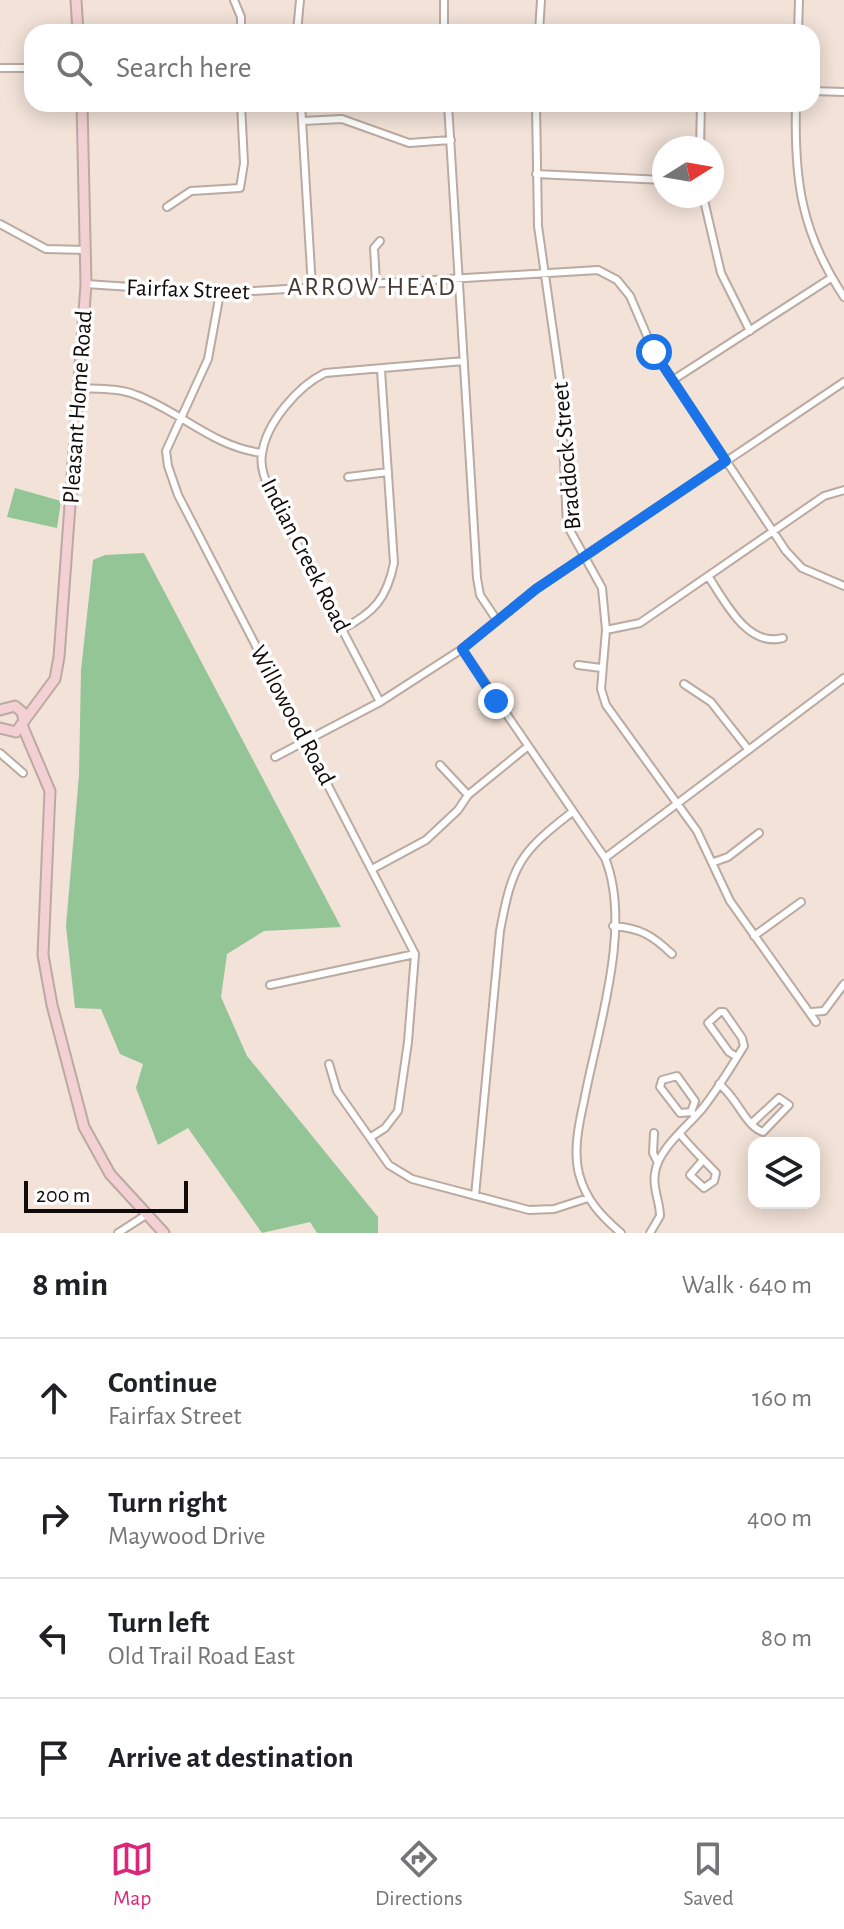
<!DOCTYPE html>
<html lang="en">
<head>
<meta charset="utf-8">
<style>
  :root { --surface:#fff; --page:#f2f2f2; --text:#202124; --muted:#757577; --line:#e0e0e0; --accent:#db2777 }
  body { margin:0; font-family:"Alegreya Sans",sans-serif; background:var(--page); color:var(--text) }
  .controls { position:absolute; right:24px; bottom:24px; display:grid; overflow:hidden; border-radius:16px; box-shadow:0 4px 20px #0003 }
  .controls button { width:72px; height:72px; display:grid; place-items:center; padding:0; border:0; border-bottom:2px solid var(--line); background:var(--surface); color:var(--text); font:40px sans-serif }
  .compass { position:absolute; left:652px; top:136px; width:72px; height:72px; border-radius:50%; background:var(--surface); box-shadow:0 4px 20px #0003; rotate:79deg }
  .scale { position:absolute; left:24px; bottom:20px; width:164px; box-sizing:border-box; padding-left:8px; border:4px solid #100b08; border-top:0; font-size:22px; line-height:28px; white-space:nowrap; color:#100b08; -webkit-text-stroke:6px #fff; paint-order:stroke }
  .stop { position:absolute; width:24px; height:24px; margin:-18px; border:6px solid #1a73e8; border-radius:50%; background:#fff }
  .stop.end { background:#1a73e8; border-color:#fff; box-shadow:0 2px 8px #0008 }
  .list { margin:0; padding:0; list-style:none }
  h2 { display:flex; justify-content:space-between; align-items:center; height:104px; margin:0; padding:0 32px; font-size:34px }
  h2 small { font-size:26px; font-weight:400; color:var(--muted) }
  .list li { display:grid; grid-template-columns:52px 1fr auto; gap:24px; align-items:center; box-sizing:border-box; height:120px; padding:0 32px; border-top:2px solid var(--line) }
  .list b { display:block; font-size:30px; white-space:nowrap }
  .list p { margin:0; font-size:26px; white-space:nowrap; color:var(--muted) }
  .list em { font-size:26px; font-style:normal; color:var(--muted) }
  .icon { flex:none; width:44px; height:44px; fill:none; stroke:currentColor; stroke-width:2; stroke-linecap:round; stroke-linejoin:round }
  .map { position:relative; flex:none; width:844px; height:1233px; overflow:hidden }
  .search { position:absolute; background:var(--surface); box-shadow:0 4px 20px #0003; left:24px; right:24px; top:24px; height:88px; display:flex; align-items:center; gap:20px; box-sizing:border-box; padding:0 28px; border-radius:24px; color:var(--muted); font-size:30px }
  .sheet { height:584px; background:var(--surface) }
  nav { display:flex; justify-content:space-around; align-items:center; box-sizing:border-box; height:112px; border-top:2px solid var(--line); background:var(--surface); font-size:22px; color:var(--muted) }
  nav a { display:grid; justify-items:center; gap:4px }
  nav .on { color:var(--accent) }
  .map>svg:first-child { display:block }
  .green { fill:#94c597 }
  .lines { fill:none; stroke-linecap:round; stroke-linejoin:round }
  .street-casing { stroke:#baaaa1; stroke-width:10 }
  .secondary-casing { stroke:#baaaa1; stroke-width:13 }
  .street { stroke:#fff; stroke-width:6 }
  .secondary { stroke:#f3d0d4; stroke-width:9 }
  .route { stroke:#1a73e8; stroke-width:10 }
  .labels { text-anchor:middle; stroke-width:7; stroke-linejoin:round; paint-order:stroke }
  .street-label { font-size:24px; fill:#100b08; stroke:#fff }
  .neighbourhood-label { font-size:26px; letter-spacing:2px; fill:#463932; stroke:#fff }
</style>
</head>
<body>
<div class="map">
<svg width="844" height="1233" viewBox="0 0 844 1233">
  <rect width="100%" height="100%" fill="#f2e2d8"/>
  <path class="green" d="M 15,488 L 61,501 L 57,528 L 7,517 Z
    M 144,553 L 341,927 L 264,931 L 227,954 L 221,997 L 247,1056 L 378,1217 L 378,1233 L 317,1233 L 310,1222 L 262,1233 L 188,1128 L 158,1145 L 136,1088 L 143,1064 L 120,1054 L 101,1009 L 75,1008 L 66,926 L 79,775 L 81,670 L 93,560 L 105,555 Z"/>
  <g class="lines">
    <defs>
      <path id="street" d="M 234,0 L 241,17 L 241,32
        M 297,32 L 300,0
        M 444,32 L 444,0
        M 539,32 L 541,0
        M 798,32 L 799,0
        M 0,68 L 32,68
        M 812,91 L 844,92
        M 301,104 L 312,288
        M 448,104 L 477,578 L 480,595 L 496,619
        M 536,104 L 538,226 L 560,380 L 567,525 L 602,588 L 606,630 L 601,689 L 606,705 L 697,831 L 730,901 L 816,1022
        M 796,104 C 794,180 801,232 844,297
        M 303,121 L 342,119 L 409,143 L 451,140
        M 700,148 L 701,104
        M 536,174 L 664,180
        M 703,196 L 721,273 L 750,331
        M 167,207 L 191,191 L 240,188 L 244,163 L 241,104
        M 0,224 L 46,249 L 86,250
        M 376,283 L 374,248 L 380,241
        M 86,284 L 220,293 L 598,270 L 617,280 L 630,296 L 654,352 L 786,551 L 802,568 L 844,586
        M 220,293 L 208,359 L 166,451 L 168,466 L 178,495 L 415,954 L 408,1042 L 398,1111 L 385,1128 L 371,1137
        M 673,380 L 831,278
        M 80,388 C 98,389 119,388 136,395 C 180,411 213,447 262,453
        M 348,477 L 388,472
        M 708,576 C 725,601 747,648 783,638
        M 342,629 C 374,613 387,598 394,563 L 381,370
        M 606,630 L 640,623 L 824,496 L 844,490
        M 462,649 L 605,858 C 633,927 597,1031 584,1101 C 579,1123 573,1151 579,1174 C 586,1200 601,1216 621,1233
        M 578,665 L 601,668
        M 684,684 L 711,702 L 748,749
        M 380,702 L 275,501 C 269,487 259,471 262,454 C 266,423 298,386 325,373 L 464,361
        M 0,753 L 23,773
        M 275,757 L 380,702 L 462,649 L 536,589 L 844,382
        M 440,765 L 468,795
        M 605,858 L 844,678
        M 714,862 L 728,857 L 759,833
        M 374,868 L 426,840 L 458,810 L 468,795 L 527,747
        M 613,926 C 640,928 652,935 672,954
        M 754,936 L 801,902
        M 270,985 L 415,954
        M 811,1012 L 824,1011 L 844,984
        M 329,1064 L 337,1091 L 389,1165 L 412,1179 L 529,1210 L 554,1209 L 588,1198
        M 719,1084 C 737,1097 745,1126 763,1132 L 789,1105 L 779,1098 L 752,1123
        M 691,1112 L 695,1101 L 677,1076 L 662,1080 L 660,1087 L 680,1113 L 691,1112 L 696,1116
        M 654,1133 L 653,1153 L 658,1163
        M 680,1134 C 691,1148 704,1160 716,1173 L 714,1181 L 704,1188 L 690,1175 L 703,1160
        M 475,1196 L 500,931 C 512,866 519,853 571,813
        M 118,1233 L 146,1215
        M 650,1233 L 660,1216 C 660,1201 652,1188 655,1173 C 658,1149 687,1127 702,1109 C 718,1089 731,1067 744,1046 L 742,1038 L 724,1012 L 720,1012 L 708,1023 L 729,1052 L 737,1057"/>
      <path id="secondary" d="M 76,0 L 78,32
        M 0,710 L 15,706 L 22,712 L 24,721 L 16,732 L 0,728
        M 24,721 L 55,679 L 59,657 L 86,284 L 82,104
        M 22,725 L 50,791 L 43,955 L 52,1005 L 84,1127 L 110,1174 L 164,1233"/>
    </defs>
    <use href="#street" class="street-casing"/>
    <use href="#secondary" class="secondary-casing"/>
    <use href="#street" class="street"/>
    <use href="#secondary" class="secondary"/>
  </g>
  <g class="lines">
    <path class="route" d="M 496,701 L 462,649 L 536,589 L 726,461 L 654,352"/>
  </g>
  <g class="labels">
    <g class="street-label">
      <text transform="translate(188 289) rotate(2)" y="8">Fairfax Street</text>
      <text transform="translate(77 407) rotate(-86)" y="8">Pleasant Home Road</text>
      <text transform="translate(566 456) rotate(-95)" y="8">Braddock Street</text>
      <text transform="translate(306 555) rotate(63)" y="8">Indian Creek Road</text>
      <text transform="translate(293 715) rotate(62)" y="8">Willowood Road</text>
    </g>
    <g class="neighbourhood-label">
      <text x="372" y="295">ARROW HEAD</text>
    </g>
  </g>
</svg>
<div class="controls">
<button><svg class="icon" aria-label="layers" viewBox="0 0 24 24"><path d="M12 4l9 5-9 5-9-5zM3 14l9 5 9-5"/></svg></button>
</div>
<svg class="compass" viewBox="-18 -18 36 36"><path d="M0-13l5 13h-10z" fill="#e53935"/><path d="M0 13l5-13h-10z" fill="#757577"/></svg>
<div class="scale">200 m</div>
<div class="stop" style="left:654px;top:352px"></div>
<div class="stop end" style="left:496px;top:701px"></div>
<div class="search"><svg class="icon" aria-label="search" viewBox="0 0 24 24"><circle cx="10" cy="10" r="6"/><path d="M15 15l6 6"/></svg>Search here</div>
</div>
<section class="sheet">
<h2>8 min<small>Walk · 640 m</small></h2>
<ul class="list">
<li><svg class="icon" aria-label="ahead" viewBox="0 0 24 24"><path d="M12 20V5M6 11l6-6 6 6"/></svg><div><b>Continue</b><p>Fairfax Street</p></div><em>160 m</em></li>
<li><svg class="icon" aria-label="right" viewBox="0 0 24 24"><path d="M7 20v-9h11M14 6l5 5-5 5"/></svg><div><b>Turn right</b><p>Maywood Drive</p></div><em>400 m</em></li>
<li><svg class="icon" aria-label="left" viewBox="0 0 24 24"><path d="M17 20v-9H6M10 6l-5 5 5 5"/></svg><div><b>Turn left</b><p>Old Trail Road East</p></div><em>80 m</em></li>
<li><svg class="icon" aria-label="arrive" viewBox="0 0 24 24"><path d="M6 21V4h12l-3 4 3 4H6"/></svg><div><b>Arrive at destination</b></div></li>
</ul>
</section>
<nav>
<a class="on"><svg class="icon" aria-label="map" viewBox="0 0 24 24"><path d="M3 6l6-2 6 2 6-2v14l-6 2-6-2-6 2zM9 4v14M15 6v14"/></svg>Map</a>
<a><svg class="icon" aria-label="directions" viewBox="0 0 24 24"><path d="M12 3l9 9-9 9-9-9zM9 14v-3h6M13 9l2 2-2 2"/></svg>Directions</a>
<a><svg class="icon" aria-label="saved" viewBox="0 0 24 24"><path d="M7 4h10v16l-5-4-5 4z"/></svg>Saved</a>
</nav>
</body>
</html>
